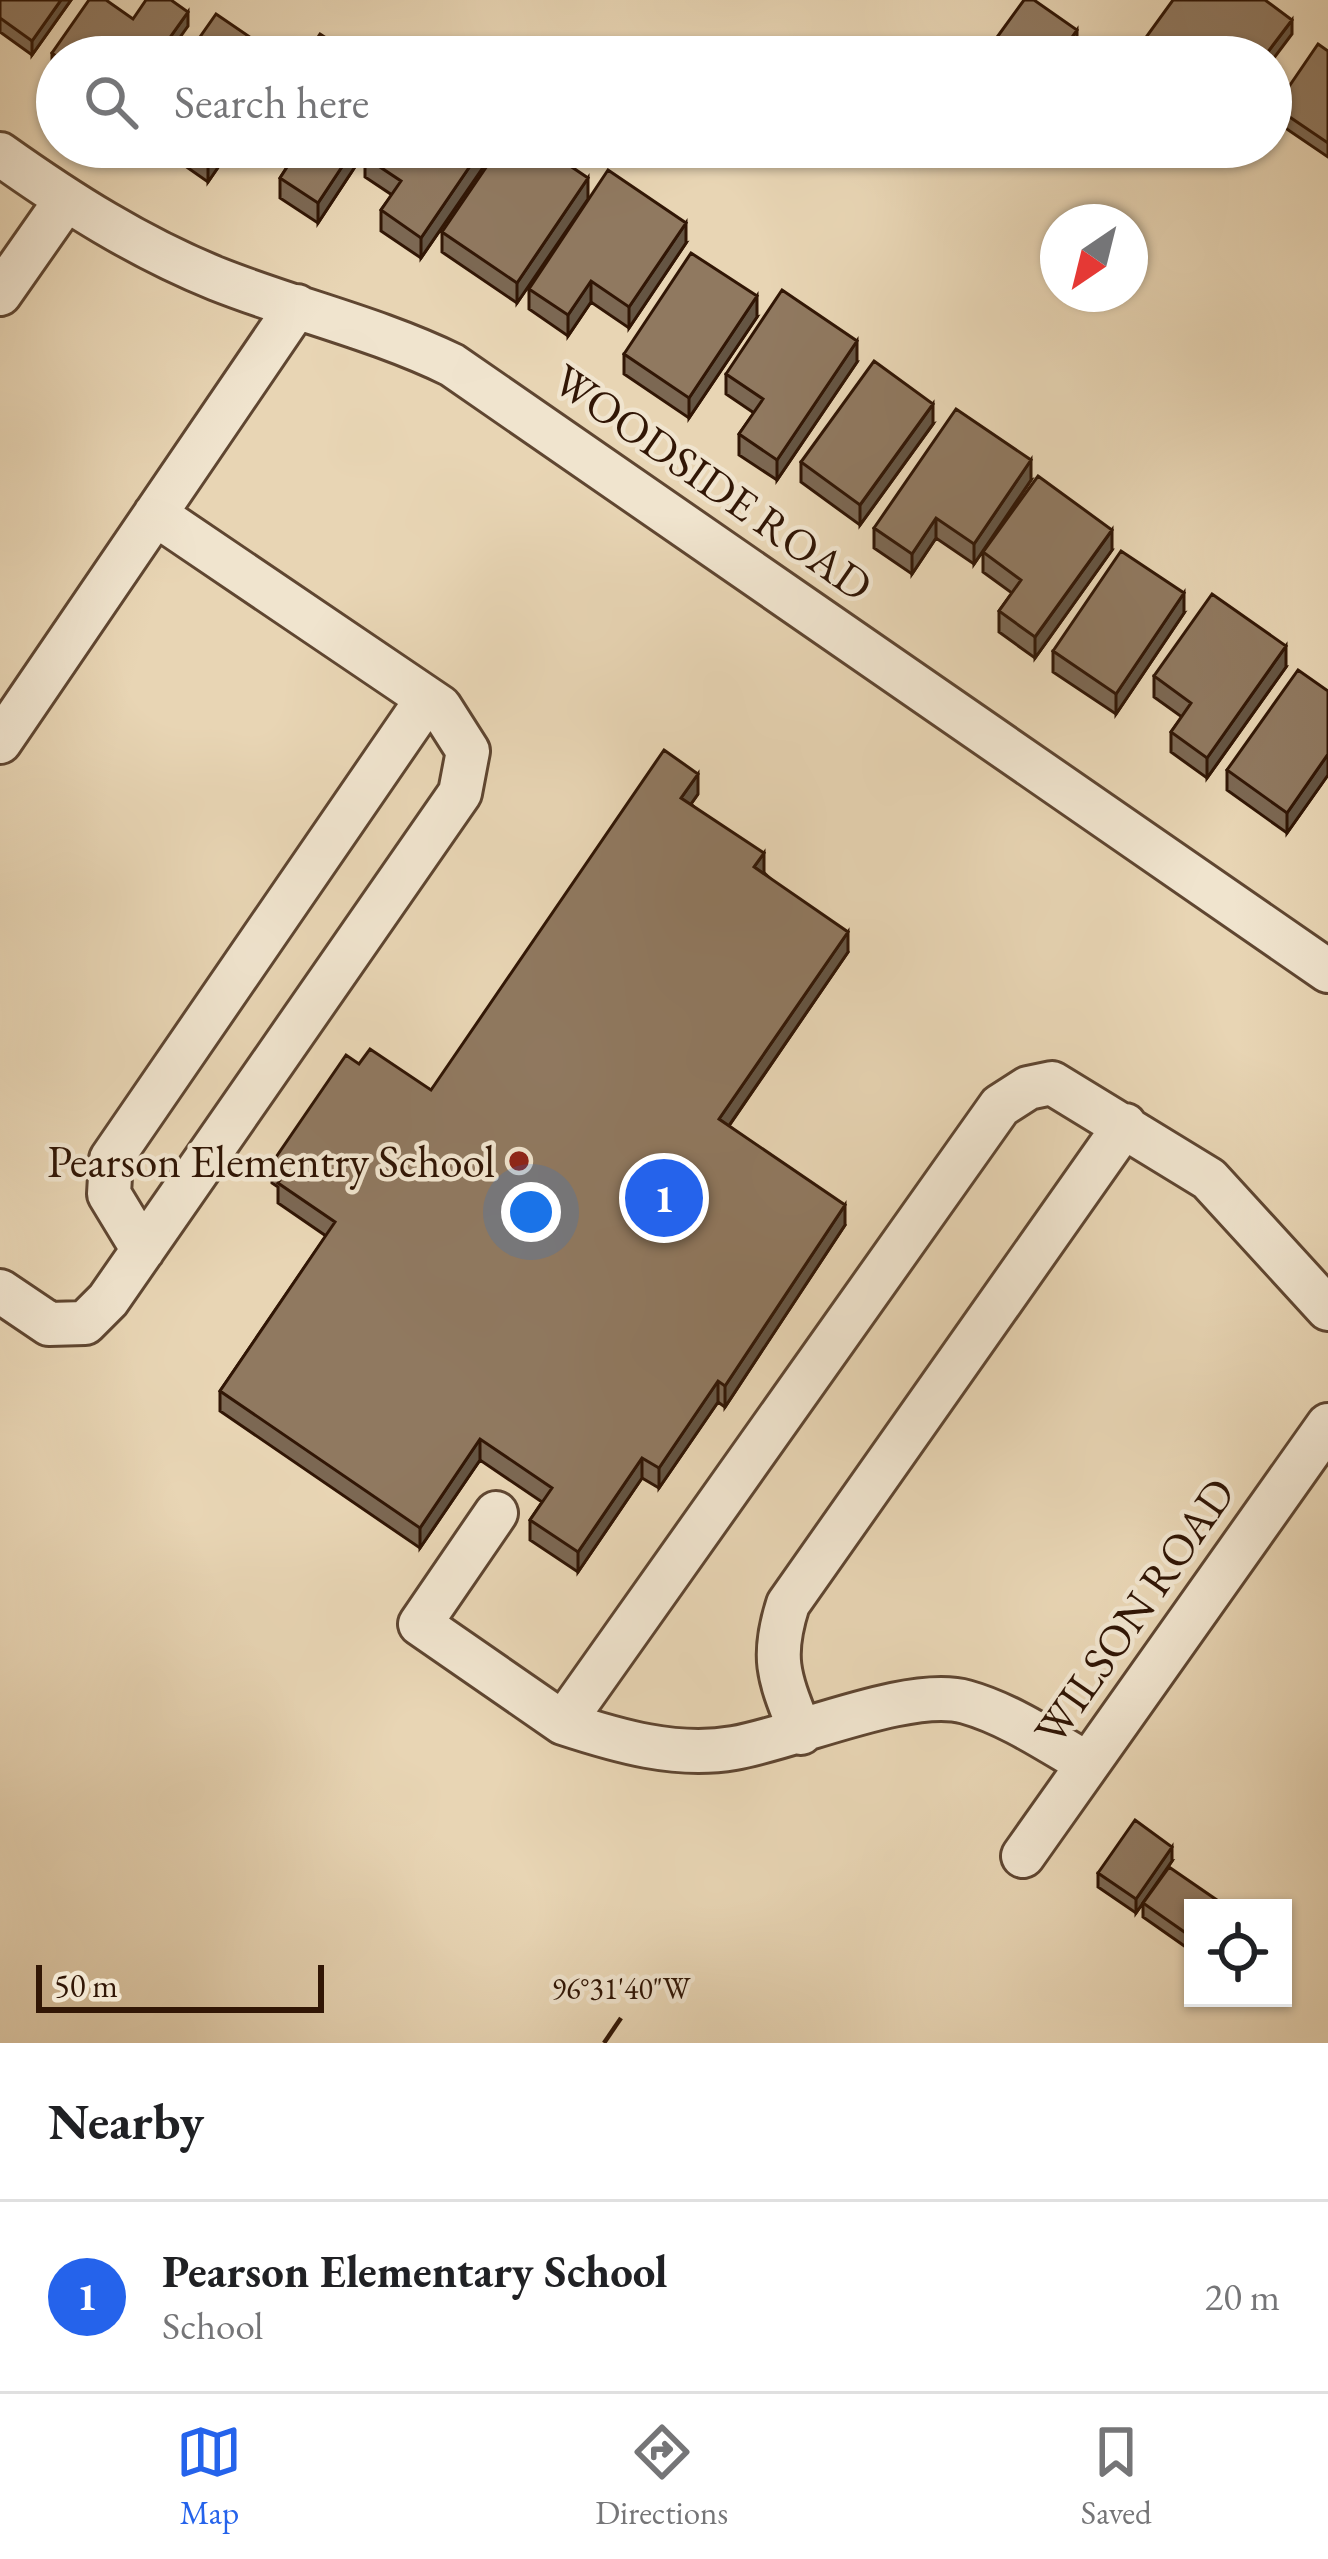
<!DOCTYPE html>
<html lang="en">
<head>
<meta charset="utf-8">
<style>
  :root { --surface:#fff; --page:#f2f2f2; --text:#202124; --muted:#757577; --line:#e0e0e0; --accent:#2563eb }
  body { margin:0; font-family:"EB Garamond",serif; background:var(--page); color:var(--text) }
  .controls { position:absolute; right:36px; bottom:36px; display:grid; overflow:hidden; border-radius:0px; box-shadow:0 3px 9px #0004 }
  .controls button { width:108px; height:108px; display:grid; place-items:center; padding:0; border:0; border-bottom:3px solid var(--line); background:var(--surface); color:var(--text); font:60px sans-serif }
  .compass { position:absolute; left:1040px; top:204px; width:108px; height:108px; border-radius:50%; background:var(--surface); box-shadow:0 3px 9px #0004; rotate:215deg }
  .scale { position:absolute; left:36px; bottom:30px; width:288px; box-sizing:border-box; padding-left:12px; border:6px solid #311605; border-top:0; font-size:33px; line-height:42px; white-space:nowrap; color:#311605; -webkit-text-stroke:9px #f0e4ce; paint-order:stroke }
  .you { position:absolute; left:531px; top:1212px; width:42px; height:42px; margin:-30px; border:9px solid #fff; border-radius:50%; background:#1a73e8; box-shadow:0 0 0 18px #1a73e833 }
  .badge { display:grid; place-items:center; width:78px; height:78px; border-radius:50%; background:var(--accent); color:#fff; font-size:39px; font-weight:700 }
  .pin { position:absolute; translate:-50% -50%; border:6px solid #fff; box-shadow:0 3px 12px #0006 }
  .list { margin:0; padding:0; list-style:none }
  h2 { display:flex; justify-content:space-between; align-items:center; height:156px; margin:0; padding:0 48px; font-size:51px }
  h2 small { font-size:39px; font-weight:400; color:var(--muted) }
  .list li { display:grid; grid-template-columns:78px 1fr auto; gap:36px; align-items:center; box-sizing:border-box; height:192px; padding:0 48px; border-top:3px solid var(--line) }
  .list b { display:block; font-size:45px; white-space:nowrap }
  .list p { margin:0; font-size:39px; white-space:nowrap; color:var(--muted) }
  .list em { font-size:39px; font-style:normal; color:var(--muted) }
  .icon { flex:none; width:66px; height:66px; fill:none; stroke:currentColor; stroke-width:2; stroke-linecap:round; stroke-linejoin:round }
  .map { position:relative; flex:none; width:1328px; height:2043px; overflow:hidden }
  .search { position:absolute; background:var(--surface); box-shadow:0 3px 9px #0004; left:36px; right:36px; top:36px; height:132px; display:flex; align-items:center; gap:30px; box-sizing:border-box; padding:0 42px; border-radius:66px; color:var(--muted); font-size:45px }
  .sheet { height:348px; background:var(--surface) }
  nav { display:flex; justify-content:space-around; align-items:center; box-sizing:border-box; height:168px; border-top:3px solid var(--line); background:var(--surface); font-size:33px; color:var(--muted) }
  nav a { display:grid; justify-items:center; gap:6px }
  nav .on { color:var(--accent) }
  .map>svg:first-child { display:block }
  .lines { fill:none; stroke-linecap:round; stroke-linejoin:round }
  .minor-casing { stroke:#5f4631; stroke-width:48 }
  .minor { stroke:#f0e4ce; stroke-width:42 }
  .wall { fill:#7c6853; stroke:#311605; stroke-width:3 }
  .shaded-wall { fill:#655543; stroke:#311605; stroke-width:3 }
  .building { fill:#907960; stroke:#311605; stroke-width:3 }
  .ticks { fill:none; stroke:#311605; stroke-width:4.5 }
  .poi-dot { fill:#8f2418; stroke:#f0e4ce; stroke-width:4.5 }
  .labels { text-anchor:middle; stroke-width:9; stroke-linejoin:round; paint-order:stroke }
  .street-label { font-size:45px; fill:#311605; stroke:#f0e4ce }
  .poi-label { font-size:45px; fill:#311605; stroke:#f0e4ce; text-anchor:end }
  .ticks-label { font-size:30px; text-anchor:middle; fill:#311605; stroke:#f0e4ce; stroke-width:9; stroke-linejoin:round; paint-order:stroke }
</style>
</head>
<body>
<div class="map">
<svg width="1328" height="2043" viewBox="0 0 1328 2043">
  <rect width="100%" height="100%" fill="#e8d5b4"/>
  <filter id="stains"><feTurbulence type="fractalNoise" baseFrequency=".00167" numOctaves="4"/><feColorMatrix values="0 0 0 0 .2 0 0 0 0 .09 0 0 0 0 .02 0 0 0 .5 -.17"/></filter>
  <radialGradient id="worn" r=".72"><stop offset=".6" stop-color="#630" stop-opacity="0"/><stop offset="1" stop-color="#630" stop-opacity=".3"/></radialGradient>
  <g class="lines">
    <defs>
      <path id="minor" d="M 0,154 C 69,203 138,247 217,279 C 295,310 376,328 452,365 L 1328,971
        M 0,294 L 65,201
        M 0,742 L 297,306
        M 143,1250 L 109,1194 L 111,1159 L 427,699
        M 0,1291 L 49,1324 L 85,1323 L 108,1300 L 460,793 L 468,751 L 440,707 L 155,514
        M 496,1513 L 420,1624 L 563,1723
        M 801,1733 C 780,1679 770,1660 788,1604 L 1125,1125
        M 1088,1764 C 1050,1742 1009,1714 966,1702 C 910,1686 794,1738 734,1748 C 676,1758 618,1741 563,1723 L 1000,1106 L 1028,1088 L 1052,1083 L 1209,1179 L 1328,1309
        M 1023,1856 L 1328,1425"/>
    </defs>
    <use href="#minor" class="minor-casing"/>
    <use href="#minor" class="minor"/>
  </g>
  <path class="wall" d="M 0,0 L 71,0 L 32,55 L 0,32 Z
    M 133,19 L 188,26 L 57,57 L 57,71 L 52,67 L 52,53 Z
    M 995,40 L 1077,44 L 1067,57 L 999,57 L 995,54 Z
    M 1328,51 L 1328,157 L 1275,121 L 1275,107 Z
    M 158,147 L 232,147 L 208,182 Z
    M 300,147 L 368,147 L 318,223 L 280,198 L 280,178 Z
    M 497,147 L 421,258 L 381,231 L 381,210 L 392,195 L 365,177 L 365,157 Z
    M 588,199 L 517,303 L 442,252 L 442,232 Z
    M 686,243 L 629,328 L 591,302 L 568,336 L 529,309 L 529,289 Z
    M 757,317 L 689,418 L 624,374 L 624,354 Z
    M 857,362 L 777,480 L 739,455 L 739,434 L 754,413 L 726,394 L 726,374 Z
    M 933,424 L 860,525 L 801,482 L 801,462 Z
    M 1031,480 L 974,564 L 936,538 L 912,574 L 874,548 L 874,528 Z
    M 1112,550 L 1035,658 L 999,632 L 999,611 L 1012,593 L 983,572 L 983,552 Z
    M 1184,613 L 1116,714 L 1053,672 L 1053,651 Z
    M 1286,667 L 1207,778 L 1171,752 L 1171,732 L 1182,717 L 1154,697 L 1154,676 Z
    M 1328,691 L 1328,775 L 1287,833 L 1227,790 L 1227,770 Z
    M 698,794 L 691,804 L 848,952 L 729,1126 L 845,1225 L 725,1407 L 718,1402 L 659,1488 L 642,1478 L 578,1572 L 530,1540 L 530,1520 L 542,1502 L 480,1460 L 420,1548 L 220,1411 L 220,1391 L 326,1236 L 278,1203 L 278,1187 L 272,1183 L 272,1163 L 359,1064 L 431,1090 Z
    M 1172,1861 L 1136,1913 L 1098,1887 L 1098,1873 Z
    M 1143,1903 L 1193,1908 L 1193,1952 L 1143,1917 Z"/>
  <path class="shaded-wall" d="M 61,0 L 71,0 L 32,55 L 32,41 Z
    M 188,12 L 188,26 L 166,57 L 156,57 Z
    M 1292,20 L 1292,34 L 1271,62 L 1271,57 L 1264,57 Z
    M 1077,30 L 1077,44 L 1067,57 L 1058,57 Z
    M 218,147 L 232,147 L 208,182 L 208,161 Z
    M 355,147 L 368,147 L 318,223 L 318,203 Z
    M 483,147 L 497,147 L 421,258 L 421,238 Z
    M 588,178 L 588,199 L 517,303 L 517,283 Z
    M 686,223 L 686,243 L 629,328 L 629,307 Z
    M 591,281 L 591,302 L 568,336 L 568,315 Z
    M 757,296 L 757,317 L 689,418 L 689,398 Z
    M 857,341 L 857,362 L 777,480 L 777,460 Z
    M 933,404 L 933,424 L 860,525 L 860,505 Z
    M 1031,460 L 1031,480 L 974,564 L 974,544 Z
    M 936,518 L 936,538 L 912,574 L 912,554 Z
    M 1112,530 L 1112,550 L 1035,658 L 1035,637 Z
    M 1184,593 L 1184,613 L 1116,714 L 1116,694 Z
    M 1286,646 L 1286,667 L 1207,778 L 1207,758 Z
    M 1328,754 L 1328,775 L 1287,833 L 1287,813 Z
    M 698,774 L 698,794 L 681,818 L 681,798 Z
    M 764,853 L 764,874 L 754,867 Z
    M 848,932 L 848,952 L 719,1140 L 719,1119 Z
    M 845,1205 L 845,1225 L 725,1407 L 725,1386 Z
    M 718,1381 L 718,1402 L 659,1488 L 659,1468 Z
    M 480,1439 L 480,1460 L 420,1548 L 420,1528 Z
    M 642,1458 L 642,1478 L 578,1572 L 578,1552 Z
    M 1172,1847 L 1172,1861 L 1136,1913 L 1136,1899 Z"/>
  <path class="building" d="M 0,0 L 61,0 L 32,41 L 0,18 Z
    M 89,0 L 106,0 L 133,19 L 146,0 L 171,0 L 188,12 L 156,57 L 57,57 L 52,53 Z
    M 1024,0 L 1034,0 L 1077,30 L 1058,57 L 1019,57 L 995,40 Z
    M 1173,0 L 1265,0 L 1292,20 L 1264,57 L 1188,57 L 1183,53 L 1180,57 L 1145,57 L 1136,51 Z
    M 216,14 L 279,57 L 186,57 Z
    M 320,34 L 355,57 L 305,57 Z
    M 1318,44 L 1328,51 L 1328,143 L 1275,107 Z
    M 187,147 L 218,147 L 208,161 Z
    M 300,147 L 355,147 L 318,203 L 280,178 Z
    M 372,147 L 483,147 L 421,238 L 381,210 L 401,181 L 365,157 Z
    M 500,147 L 542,147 L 588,178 L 517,283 L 442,232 Z
    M 608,170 L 686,223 L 629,307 L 591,281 L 568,315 L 529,289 Z
    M 691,253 L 757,296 L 689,398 L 624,354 Z
    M 782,290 L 857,341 L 777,460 L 739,434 L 763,399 L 726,374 Z
    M 874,361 L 933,404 L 860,505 L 801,462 Z
    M 956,409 L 1031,460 L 974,544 L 936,518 L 912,554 L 874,528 Z
    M 1038,476 L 1112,530 L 1035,637 L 999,611 L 1021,580 L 983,552 Z
    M 1121,551 L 1184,593 L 1116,694 L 1053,651 Z
    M 1212,594 L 1286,646 L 1207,758 L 1171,732 L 1191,703 L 1154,676 Z
    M 1298,670 L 1328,691 L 1328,754 L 1287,813 L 1227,770 Z
    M 664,750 L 698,774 L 681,798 L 764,853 L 754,867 L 848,932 L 719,1119 L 845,1205 L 725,1386 L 718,1381 L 659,1468 L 642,1458 L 578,1552 L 530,1520 L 552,1488 L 480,1439 L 420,1528 L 220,1391 L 335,1222 L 278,1183 L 286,1171 L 272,1163 L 346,1055 L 359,1064 L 370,1049 L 431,1090 Z
    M 1135,1820 L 1172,1847 L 1136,1899 L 1098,1873 Z
    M 1169,1867 L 1227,1907 L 1193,1908 L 1193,1938 L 1143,1903 Z"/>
  <path class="ticks" d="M 604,2043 L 621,2018"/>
  <circle class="poi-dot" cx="519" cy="1161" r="12"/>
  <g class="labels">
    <g class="street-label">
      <text transform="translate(713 482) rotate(35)" y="16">WOODSIDE ROAD</text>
      <text transform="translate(1134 1611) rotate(-55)" y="16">WILSON ROAD</text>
    </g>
    <g class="poi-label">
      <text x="495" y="1177">Pearson Elementry School</text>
    </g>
  </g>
  <g class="ticks-label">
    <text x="621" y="1999">96°31'40"W</text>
  </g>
  <rect width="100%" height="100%" filter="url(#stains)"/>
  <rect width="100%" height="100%" fill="url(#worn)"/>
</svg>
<div class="controls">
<button><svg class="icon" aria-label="locate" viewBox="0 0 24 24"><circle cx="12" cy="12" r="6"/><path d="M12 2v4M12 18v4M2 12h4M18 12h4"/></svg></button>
</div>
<svg class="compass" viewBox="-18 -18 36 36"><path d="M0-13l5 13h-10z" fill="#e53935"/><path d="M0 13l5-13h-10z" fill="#757577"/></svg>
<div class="scale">50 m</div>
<div class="you"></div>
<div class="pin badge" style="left:664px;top:1198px">1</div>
<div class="search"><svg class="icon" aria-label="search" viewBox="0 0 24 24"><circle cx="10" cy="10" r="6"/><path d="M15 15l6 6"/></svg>Search here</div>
</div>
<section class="sheet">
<h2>Nearby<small></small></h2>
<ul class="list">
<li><span class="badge">1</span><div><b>Pearson Elementary School</b><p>School</p></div><em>20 m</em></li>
</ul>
</section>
<nav>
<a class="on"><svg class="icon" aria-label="map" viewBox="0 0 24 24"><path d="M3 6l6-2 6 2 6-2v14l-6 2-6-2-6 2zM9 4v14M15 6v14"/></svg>Map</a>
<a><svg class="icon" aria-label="directions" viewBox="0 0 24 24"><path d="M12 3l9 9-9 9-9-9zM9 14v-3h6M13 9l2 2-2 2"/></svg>Directions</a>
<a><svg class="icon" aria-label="saved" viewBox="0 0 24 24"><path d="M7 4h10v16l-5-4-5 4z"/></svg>Saved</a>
</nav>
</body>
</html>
